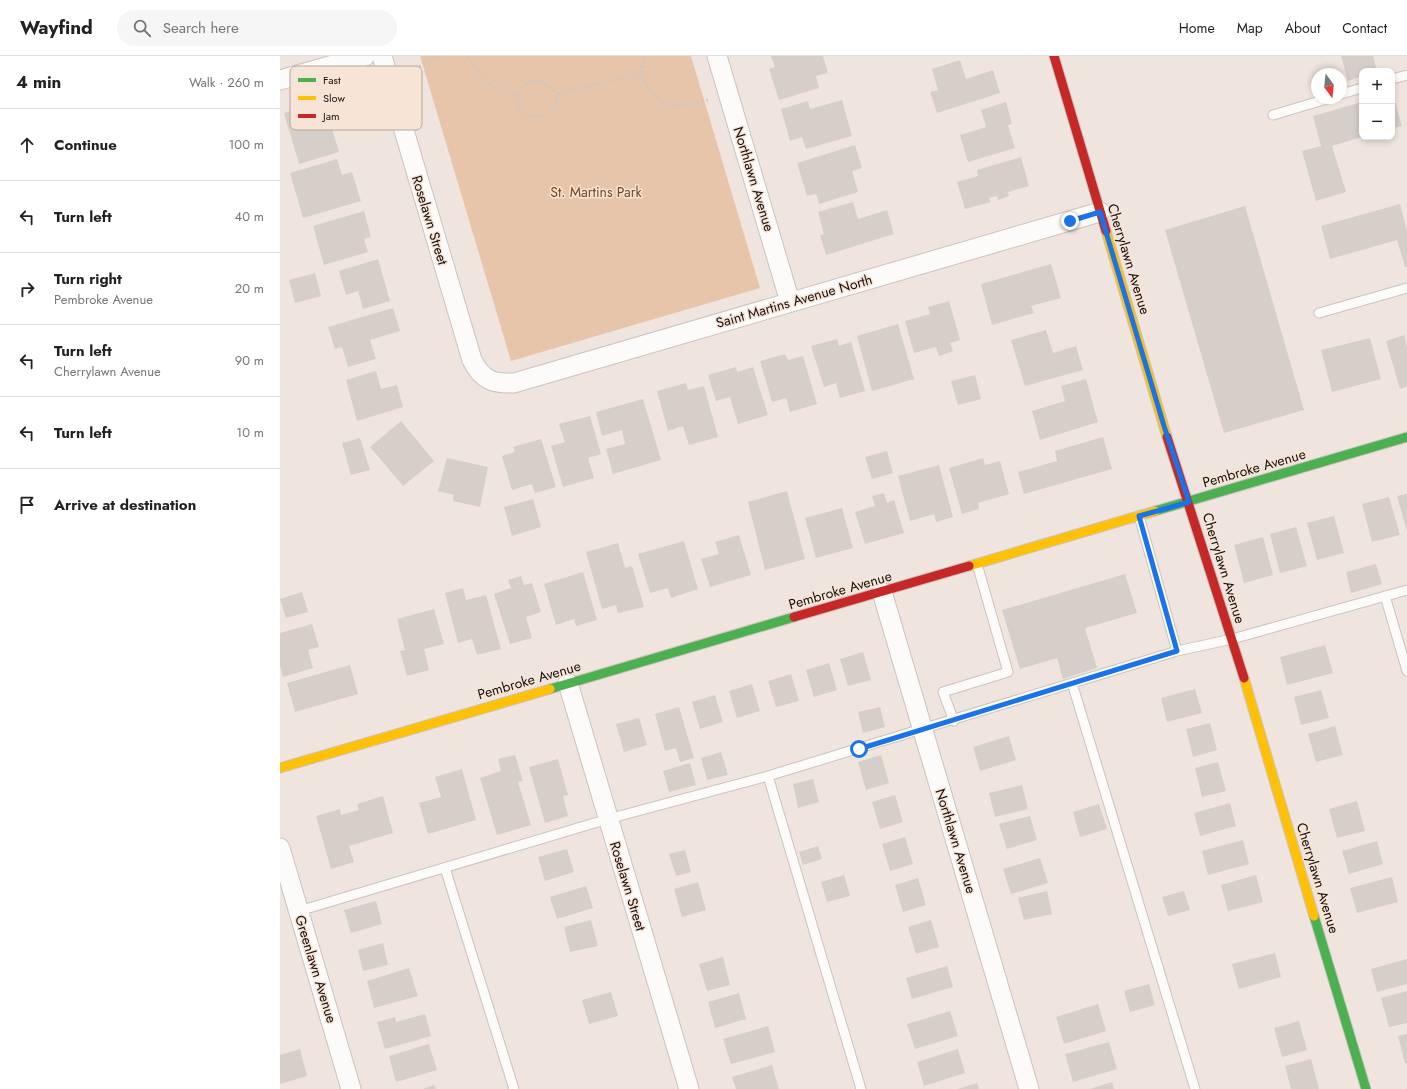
<!DOCTYPE html>
<html lang="en">
<head>
<meta charset="utf-8">
<style>
  :root { --surface:#fff; --page:#f6f6f6; --text:#222; --muted:#767676; --line:#e0e0e0 }
  body { margin:0; font-family:Jost,sans-serif; background:var(--page); color:var(--text) }
  .controls { position:absolute; right:12px; top:12px; display:grid; overflow:hidden; border-radius:8px; box-shadow:0 2px 6px #0003 }
  .controls button { width:36px; height:36px; display:grid; place-items:center; padding:0; border:0; border-bottom:1px solid var(--line); background:var(--surface); color:var(--text); font:20px sans-serif }
  .compass { position:absolute; left:1031px; top:12px; width:36px; height:36px; border-radius:50%; background:var(--surface); box-shadow:0 2px 6px #0003; rotate:165deg }
  .stop { position:absolute; width:12px; height:12px; margin:-9px; border:3px solid #1a73e8; border-radius:50%; background:#fff }
  .stop.end { background:#1a73e8; border-color:#fff; box-shadow:0 1px 4px #0008 }
  .list { margin:0; padding:0; list-style:none }
  h2 { display:flex; justify-content:space-between; align-items:center; height:52px; margin:0; padding:0 16px; font-size:17px }
  h2 small { font-size:13px; font-weight:400; color:var(--muted) }
  .list li { display:grid; grid-template-columns:26px 1fr auto; gap:12px; align-items:center; box-sizing:border-box; height:72px; padding:0 16px; border-top:1px solid var(--line) }
  .list b { display:block; font-size:15px; white-space:nowrap }
  .list p { margin:0; font-size:13px; white-space:nowrap; color:var(--muted) }
  .list em { font-size:13px; font-style:normal; color:var(--muted) }
  .icon { flex:none; width:22px; height:22px; fill:none; stroke:currentColor; stroke-width:2; stroke-linecap:round; stroke-linejoin:round }
  .map { position:relative; flex:none; width:1127px; height:1033px; overflow:hidden }
  header { display:flex; align-items:center; gap:24px; box-sizing:border-box; height:56px; padding:0 20px; background:var(--surface); border-bottom:1px solid var(--line) }
  header strong { font-size:19px }
  nav { display:flex; gap:22px; margin-inline-start:auto; font-size:14px }
  .search { width:280px; height:36px; background:var(--page); display:flex; align-items:center; gap:10px; box-sizing:border-box; padding:0 14px; border-radius:22px; color:var(--muted); font-size:15px }
  main { display:flex }
  aside { flex:1; background:var(--surface) }
  .map>svg:first-child { display:block }
  .green { fill:#e7c5ab }
  .building { fill:#d6cec8 }
  .lines { fill:none; stroke-linecap:round; stroke-linejoin:round }
  .lane-casing { stroke:#cbc3be; stroke-width:11 }
  .street-casing { stroke:#cbc3be; stroke-width:21 }
  .fast-casing { stroke:#cbc3be; stroke-width:11 }
  .slow-casing { stroke:#cbc3be; stroke-width:11 }
  .jam-casing { stroke:#cbc3be; stroke-width:11 }
  .path { stroke:#cbc7c6; stroke-width:2.5; stroke-dasharray:2 3; stroke-linecap:butt }
  .lane { stroke:#fdfbfa; stroke-width:9 }
  .street { stroke:#fdfbfa; stroke-width:19 }
  .fast { stroke:#4caf50; stroke-width:9 }
  .slow { stroke:#ffc107; stroke-width:9 }
  .jam { stroke:#c62828; stroke-width:9 }
  .route { stroke:#1a73e8; stroke-width:5 }
  .labels { text-anchor:middle; stroke-width:3; stroke-linejoin:round; paint-order:stroke }
  .street-label { font-size:14px; fill:#17110c; stroke:#f7e4d7 }
  .park-label { font-size:14px; fill:#79461b; stroke:#f7e4d7 }
  .key { fill:#f7e4d7; stroke:#b4a59a; stroke-width:1 }
  .key-label { font-size:11px; fill:#17110c }
</style>
</head>
<body>
<header>
<strong>Wayfind</strong>
<div class="search"><svg class="icon" aria-label="search" viewBox="0 0 24 24"><circle cx="10" cy="10" r="6"/><path d="M15 15l6 6"/></svg>Search here</div>
<nav><a>Home</a><a>Map</a><a>About</a><a>Contact</a></nav>
</header>
<main>
<aside>
<h2>4 min<small>Walk · 260 m</small></h2>
<ul class="list">
<li><svg class="icon" aria-label="ahead" viewBox="0 0 24 24"><path d="M12 20V5M6 11l6-6 6 6"/></svg><div><b>Continue</b></div><em>100 m</em></li>
<li><svg class="icon" aria-label="left" viewBox="0 0 24 24"><path d="M17 20v-9H6M10 6l-5 5 5 5"/></svg><div><b>Turn left</b></div><em>40 m</em></li>
<li><svg class="icon" aria-label="right" viewBox="0 0 24 24"><path d="M7 20v-9h11M14 6l5 5-5 5"/></svg><div><b>Turn right</b><p>Pembroke Avenue</p></div><em>20 m</em></li>
<li><svg class="icon" aria-label="left" viewBox="0 0 24 24"><path d="M17 20v-9H6M10 6l-5 5 5 5"/></svg><div><b>Turn left</b><p>Cherrylawn Avenue</p></div><em>90 m</em></li>
<li><svg class="icon" aria-label="left" viewBox="0 0 24 24"><path d="M17 20v-9H6M10 6l-5 5 5 5"/></svg><div><b>Turn left</b></div><em>10 m</em></li>
<li><svg class="icon" aria-label="arrive" viewBox="0 0 24 24"><path d="M6 21V4h12l-3 4 3 4H6"/></svg><div><b>Arrive at destination</b></div></li>
</ul>
</aside>
<div class="map">
<svg width="1127" height="1033" viewBox="0 0 1127 1033">
  <rect width="100%" height="100%" fill="#f0e5de"/>
  <path class="green" d="M 140,0 L 411,0 L 480,232 L 231,305 Z"/>
  <path class="building" d="M 491,0 L 543,0 L 548,17 L 536,20 L 539,32 L 499,44 L 489,13 L 495,11 Z
    M 1061,0 L 1093,0 L 1097,15 L 1082,15 L 1082,20 L 1068,25 Z
    M 680,4 L 686,23 L 713,14 L 720,37 L 657,57 L 650,36 L 658,34 L 652,13 Z
    M 1112,36 L 1122,70 L 1112,72 Z
    M 562,44 L 572,80 L 526,93 L 522,81 L 510,85 L 501,53 L 528,45 L 530,53 Z
    M 44,45 L 59,96 L 19,108 L 4,57 Z
    M 726,46 L 732,68 L 728,69 L 735,92 L 688,106 L 680,79 L 706,71 L 701,54 Z
    M 1082,46 L 1082,81 L 1052,90 L 1066,136 L 1036,145 L 1022,95 L 1041,90 L 1033,60 Z
    M 575,89 L 582,112 L 572,115 L 578,136 L 539,148 L 536,138 L 527,140 L 517,107 Z
    M 741,101 L 749,130 L 728,136 L 729,140 L 718,144 L 717,140 L 709,142 L 711,146 L 685,153 L 677,126 L 698,120 L 697,114 Z
    M 57,103 L 62,119 L 72,116 L 81,145 L 23,162 L 10,117 Z
    M 573,146 L 578,163 L 607,154 L 614,178 L 546,199 L 540,179 L 544,178 L 538,156 Z
    M 1120,148 L 1127,174 L 1127,211 L 1125,211 L 1117,184 L 1050,203 L 1041,170 Z
    M 965,150 L 1024,354 L 944,377 L 885,174 Z
    M 84,155 L 91,181 L 84,183 L 88,196 L 44,209 L 33,170 Z
    M 98,203 L 110,245 L 83,253 L 78,235 L 66,239 L 59,215 Z
    M 771,208 L 781,242 L 751,250 L 754,257 L 712,269 L 701,228 Z
    M 35,217 L 41,240 L 15,247 L 9,224 Z
    M 669,245 L 680,284 L 670,287 L 673,295 L 659,300 L 656,291 L 634,297 L 625,265 L 650,258 L 648,251 Z
    M 113,252 L 120,275 L 90,284 L 96,303 L 68,311 L 62,291 L 55,293 L 48,271 Z
    M 618,268 L 634,323 L 592,335 L 577,280 Z
    M 766,274 L 773,297 L 796,290 L 803,314 L 745,330 L 731,284 Z
    M 1124,279 L 1127,291 L 1127,330 L 1120,333 L 1106,285 Z
    M 1090,282 L 1101,323 L 1052,336 L 1041,294 Z
    M 557,283 L 559,290 L 571,286 L 585,335 L 560,342 L 556,327 L 544,331 L 531,290 Z
    M 505,298 L 508,304 L 523,300 L 537,348 L 510,356 L 506,342 L 492,346 L 480,305 Z
    M 456,311 L 457,316 L 473,311 L 488,359 L 458,368 L 450,341 L 436,345 L 428,319 Z
    M 96,315 L 101,333 L 117,329 L 123,351 L 77,365 L 66,324 Z
    M 695,319 L 701,343 L 678,349 L 671,325 Z
    M 806,323 L 818,366 L 760,384 L 752,355 L 785,345 L 781,330 Z
    M 406,327 L 408,334 L 424,330 L 438,381 L 409,389 L 403,370 L 388,375 L 377,335 Z
    M 363,343 L 381,404 L 333,418 L 326,393 L 345,388 L 342,374 L 322,380 L 316,356 Z
    M 310,360 L 321,398 L 308,402 L 314,422 L 283,431 L 271,390 L 285,386 L 279,368 Z
    M 121,365 L 154,405 L 123,430 L 90,391 Z
    M 823,381 L 832,413 L 744,438 L 738,416 L 777,405 L 775,395 Z
    M 80,382 L 90,414 L 71,419 L 62,387 Z
    M 261,383 L 276,431 L 255,437 L 252,428 L 232,434 L 222,400 L 235,396 L 233,391 Z
    M 607,395 L 613,417 L 592,423 L 585,401 Z
    M 167,402 L 208,411 L 200,451 L 173,445 L 174,439 L 158,435 Z
    M 703,402 L 705,409 L 720,405 L 729,438 L 698,447 L 699,453 L 682,458 L 669,412 Z
    M 659,409 L 673,461 L 656,466 L 654,458 L 630,465 L 618,420 Z
    M 507,435 L 525,503 L 485,514 L 468,446 Z
    M 604,437 L 607,447 L 614,444 L 624,477 L 585,488 L 575,456 L 595,450 L 592,440 Z
    M 1127,438 L 1127,475 L 1117,440 Z
    M 1109,441 L 1120,479 L 1092,486 L 1082,448 Z
    M 253,443 L 261,471 L 232,480 L 224,451 Z
    M 562,452 L 573,492 L 536,502 L 525,462 Z
    M 1054,460 L 1064,497 L 1037,504 L 1027,467 Z
    M 1016,471 L 1027,510 L 1000,517 L 990,478 Z
    M 459,479 L 471,519 L 430,531 L 421,503 L 439,498 L 435,486 Z
    M 983,481 L 993,519 L 964,527 L 954,489 Z
    M 404,485 L 418,533 L 391,542 L 388,532 L 370,537 L 358,498 Z
    M 338,487 L 345,512 L 352,510 L 364,551 L 338,557 L 336,549 L 322,553 L 306,496 Z
    M 1096,508 L 1102,528 L 1071,537 L 1066,516 Z
    M 303,516 L 317,564 L 296,570 L 294,563 L 276,569 L 264,528 Z
    M 845,518 L 857,557 L 805,572 L 817,612 L 783,623 L 777,602 L 740,613 L 722,554 Z
    M 241,520 L 244,529 L 252,527 L 261,556 L 246,561 L 252,582 L 230,588 L 214,538 L 231,532 L 228,524 Z
    M 183,532 L 186,544 L 206,539 L 221,593 L 197,599 L 192,583 L 178,587 L 165,537 Z
    M 22,536 L 28,556 L 6,562 L 0,543 Z
    M 154,553 L 164,588 L 144,593 L 149,614 L 127,620 L 120,595 L 125,594 L 117,563 Z
    M 32,568 L 39,591 L 28,594 L 33,612 L 3,621 L 0,610 L 0,577 Z
    M 1045,589 L 1053,617 L 1007,629 L 1000,601 Z
    M 583,596 L 591,624 L 568,630 L 560,603 Z
    M 549,607 L 557,634 L 534,641 L 526,614 Z
    M 70,609 L 78,638 L 15,656 L 7,627 Z
    M 511,618 L 519,645 L 496,651 L 488,625 Z
    M 472,628 L 480,655 L 457,662 L 449,635 Z
    M 915,633 L 922,657 L 887,666 L 881,642 Z
    M 1041,634 L 1049,662 L 1021,669 L 1014,641 Z
    M 435,639 L 443,666 L 420,673 L 412,646 Z
    M 399,651 L 414,702 L 400,706 L 396,692 L 385,695 L 375,658 Z
    M 600,651 L 605,671 L 583,677 L 578,656 Z
    M 359,662 L 367,689 L 344,696 L 336,668 Z
    M 930,667 L 937,694 L 913,701 L 906,673 Z
    M 1055,670 L 1063,699 L 1036,706 L 1028,678 Z
    M 729,680 L 736,704 L 700,715 L 693,691 Z
    M 441,696 L 448,719 L 427,724 L 421,702 Z
    M 235,699 L 243,725 L 238,726 L 251,769 L 217,779 L 200,722 L 221,715 L 218,703 Z
    M 601,699 L 609,727 L 586,734 L 578,706 Z
    M 278,703 L 288,739 L 283,740 L 288,760 L 265,767 L 249,711 Z
    M 938,706 L 946,735 L 922,741 L 915,712 Z
    M 410,707 L 416,729 L 389,736 L 383,715 Z
    M 182,713 L 196,764 L 148,778 L 139,747 L 161,741 L 155,721 Z
    M 533,723 L 539,746 L 518,752 L 513,728 Z
    M 742,729 L 748,753 L 715,761 L 709,737 Z
    M 615,739 L 623,766 L 600,773 L 592,746 Z
    M 103,740 L 113,777 L 69,790 L 74,806 L 51,813 L 36,760 L 60,753 L 61,759 L 79,754 L 77,748 Z
    M 1077,745 L 1085,775 L 1057,782 L 1049,753 Z
    M 950,747 L 956,770 L 920,780 L 914,757 Z
    M 819,748 L 827,773 L 800,781 L 793,756 Z
    M 750,760 L 757,784 L 727,793 L 719,768 Z
    M 625,781 L 633,808 L 610,815 L 602,788 Z
    M 963,784 L 969,808 L 928,819 L 922,795 Z
    M 1097,785 L 1103,808 L 1069,818 L 1062,795 Z
    M 538,790 L 542,803 L 523,809 L 519,796 Z
    M 287,793 L 294,816 L 265,825 L 258,801 Z
    M 405,794 L 411,816 L 396,820 L 389,798 Z
    M 760,802 L 768,827 L 731,838 L 723,813 Z
    M 564,819 L 570,840 L 547,846 L 541,826 Z
    M 976,819 L 983,846 L 948,855 L 941,829 Z
    M 1112,821 L 1118,846 L 1077,857 L 1070,832 Z
    M 638,822 L 646,849 L 623,856 L 615,829 Z
    M 418,826 L 426,854 L 402,861 L 394,833 Z
    M 306,830 L 313,852 L 277,863 L 270,841 Z
    M 767,835 L 772,858 L 744,864 L 738,842 Z
    M 904,835 L 910,854 L 888,860 L 882,841 Z
    M 96,845 L 102,868 L 71,877 L 64,854 Z
    M 311,864 L 318,890 L 290,896 L 284,871 Z
    M 651,864 L 659,891 L 636,898 L 628,871 Z
    M 103,887 L 108,909 L 83,915 L 78,894 Z
    M 995,897 L 1001,921 L 959,933 L 952,908 Z
    M 443,901 L 450,929 L 427,935 L 419,908 Z
    M 1127,903 L 1127,928 L 1097,936 L 1091,913 Z
    M 667,910 L 673,931 L 632,943 L 626,922 Z
    M 129,912 L 138,940 L 94,952 L 87,925 Z
    M 869,928 L 875,949 L 850,956 L 844,935 Z
    M 1127,935 L 1127,967 L 1109,971 L 1101,942 Z
    M 331,936 L 338,960 L 309,968 L 302,944 Z
    M 459,937 L 466,963 L 435,972 L 428,946 Z
    M 818,948 L 826,975 L 784,988 L 776,961 Z
    M 670,955 L 678,980 L 635,993 L 627,968 Z
    M 145,958 L 151,980 L 105,993 L 97,966 L 115,961 L 116,966 Z
    M 1019,965 L 1027,994 L 1002,1001 L 994,972 Z
    M 488,970 L 495,996 L 451,1008 L 443,983 Z
    M 1127,978 L 1127,1007 L 1125,1007 L 1118,980 Z
    M 829,986 L 837,1013 L 793,1026 L 785,998 Z
    M 149,988 L 157,1014 L 116,1026 L 109,1000 Z
    M 20,993 L 27,1020 L 0,1028 L 0,999 Z
    M 678,993 L 685,1017 L 644,1030 L 637,1006 Z
    M 1031,1003 L 1039,1033 L 1011,1033 L 1005,1010 Z
    M 492,1009 L 499,1033 L 456,1033 L 452,1021 Z
    M 832,1026 L 834,1033 L 810,1033 Z
    M 697,1027 L 699,1033 L 678,1033 Z
    M 154,1029 L 156,1033 L 143,1033 Z"/>
  <g class="lines">
    <defs>
      <path id="lane" d="M 1112,23 L 1127,19
        M 1061,38 L 1082,32
        M 993,59 L 1050,42
        M 1039,257 L 1127,232
        M 859,460 L 897,595
        M 1105,540 L 1127,615
        M 792,627 L 915,1033
        M 674,665 L 663,636 L 728,616 L 697,508
        M 488,720 L 581,1033
        M 165,812 L 234,1033
        M 19,855 L 328,763 L 488,720 L 897,595 L 952,583 L 1127,534"/>
      <path id="street" d="M 102,0 L 192,304 C 202,324 213,328 234,327 L 820,156
        M 437,0 L 510,246
        M 0,24 L 85,0
        M 602,536 L 749,1033
        M 288,627 L 409,1033
        M 0,792 L 71,1033"/>
      <path id="fast" d="M 875,455 L 1127,381
        M 270,633 L 514,561
        M 1034,860 L 1086,1033"/>
      <path id="slow" d="M 826,175 L 887,381
        M 689,510 L 875,455
        M 964,622 L 1034,860
        M 0,712 L 270,633"/>
      <path id="jam" d="M 774,0 L 826,175
        M 887,381 L 964,622
        M 514,561 L 689,510"/>
    </defs>
    <use href="#lane" class="lane-casing"/>
    <use href="#street" class="street-casing"/>
    <use href="#fast" class="fast-casing"/>
    <use href="#slow" class="slow-casing"/>
    <use href="#jam" class="jam-casing"/>
    <path class="path" d="M 188,0 L 199,17 L 211,29 L 237,39
      M 364,0 L 361,17 L 365,27 L 379,45 L 393,51 L 428,44
      M 139,11 L 149,4 L 163,0
      M 256,25 L 270,30 L 279,38 L 275,51 L 264,60 L 250,61 L 239,54 L 237,39 L 244,29 Z
      M 279,38 L 361,17"/>
    <use href="#lane" class="lane"/>
    <use href="#street" class="street"/>
    <use href="#fast" class="fast"/>
    <use href="#slow" class="slow"/>
    <use href="#jam" class="jam"/>
  </g>
  <g class="lines">
    <path class="route" d="M 579,693 L 897,595 L 859,460 L 909,446 L 884,370 L 820,156 L 790,165"/>
  </g>
  <g class="labels">
    <g class="street-label">
      <text transform="translate(474 123) rotate(73)" y="5">Northlawn Avenue</text>
      <text transform="translate(150 164) rotate(73)" y="5">Roselawn Street</text>
      <text transform="translate(849 203) rotate(73)" y="5">Cherrylawn Avenue</text>
      <text transform="translate(514 245) rotate(-16)" y="5">Saint Martins Avenue North</text>
      <text transform="translate(974 412) rotate(-16)" y="5">Pembroke Avenue</text>
      <text transform="translate(944 512) rotate(73)" y="5">Cherrylawn Avenue</text>
      <text transform="translate(560 534) rotate(-16)" y="5">Pembroke Avenue</text>
      <text transform="translate(249 624) rotate(-16)" y="5">Pembroke Avenue</text>
      <text transform="translate(676 785) rotate(73)" y="5">Northlawn Avenue</text>
      <text transform="translate(1038 822) rotate(73)" y="5">Cherrylawn Avenue</text>
      <text transform="translate(348 830) rotate(73)" y="5">Roselawn Street</text>
      <text transform="translate(36 913) rotate(73)" y="5">Greenlawn Avenue</text>
    </g>
    <g class="park-label">
      <text x="316" y="141">St. Martins Park</text>
    </g>
  </g>
  <rect x="10" y="10" width="132" height="64" rx="6" class="key"/>
  <rect x="18" y="22" width="18" height="4" fill="#4caf50"/>
  <rect x="18" y="40" width="18" height="4" fill="#ffc107"/>
  <rect x="18" y="58" width="18" height="4" fill="#c62828"/>
  <g class="key-label">
    <text x="43" y="28">Fast</text>
    <text x="43" y="46">Slow</text>
    <text x="43" y="64">Jam</text>
  </g>
</svg>
<div class="controls">
<button>+</button>
<button>−</button>
</div>
<svg class="compass" viewBox="-18 -18 36 36"><path d="M0-13l5 13h-10z" fill="#e53935"/><path d="M0 13l5-13h-10z" fill="#767676"/></svg>
<div class="stop" style="left:579px;top:693px"></div>
<div class="stop end" style="left:790px;top:165px"></div>
</div>
</main>
</body>
</html>
